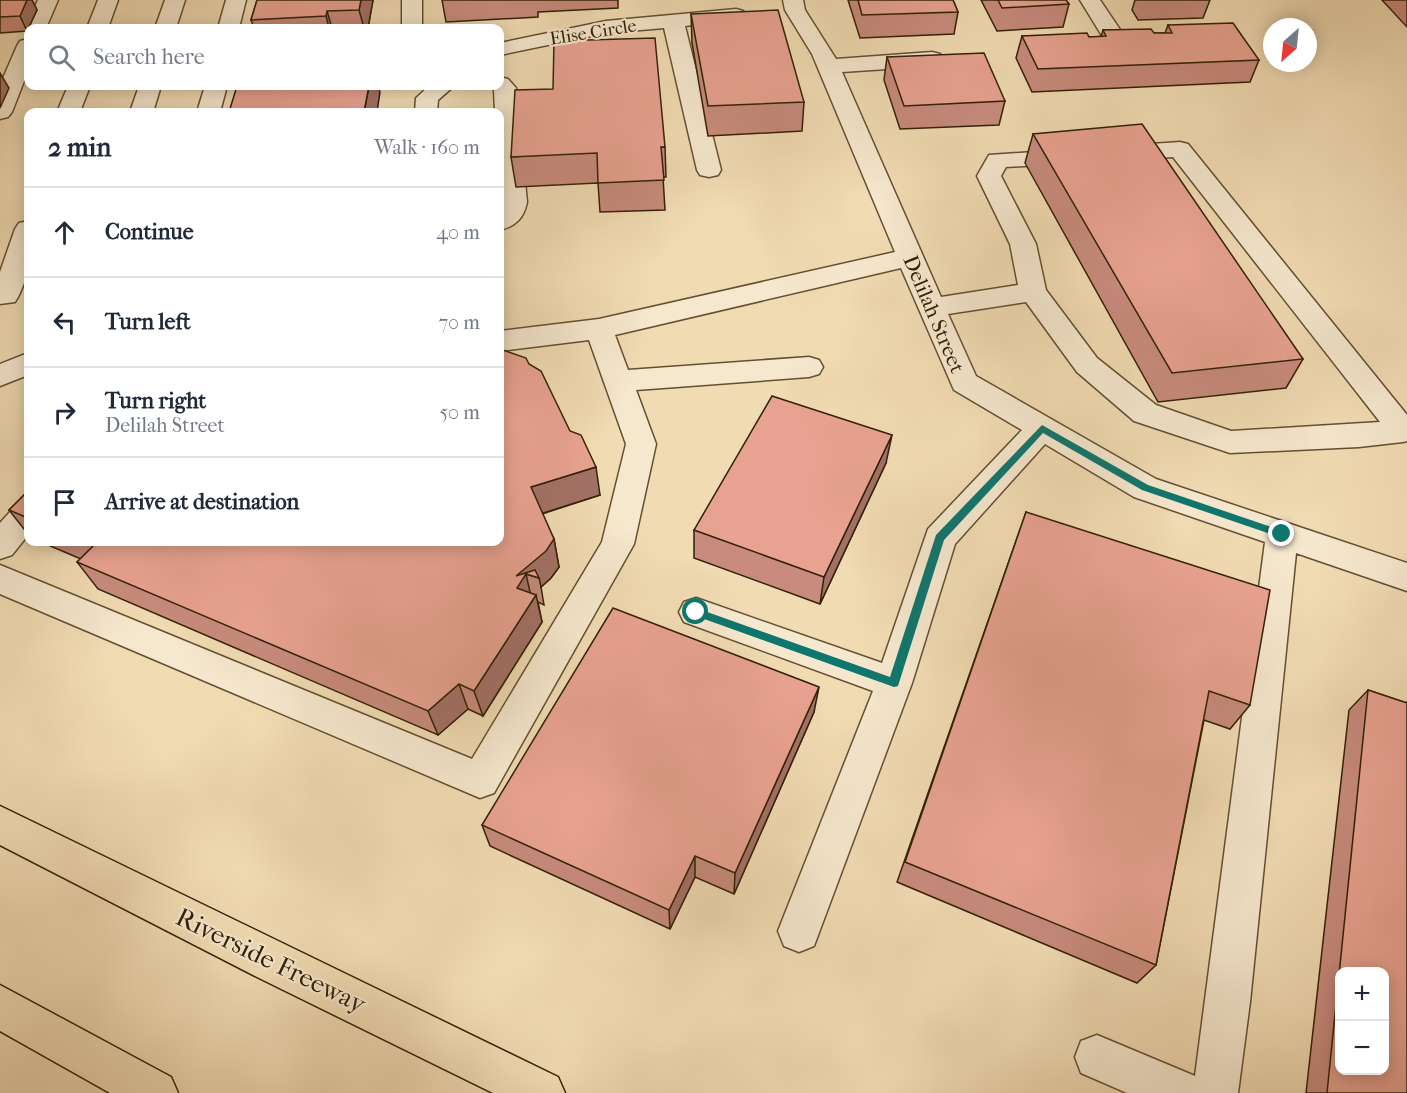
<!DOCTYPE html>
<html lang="en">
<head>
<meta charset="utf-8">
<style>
  :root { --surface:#fff; --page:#f6f6f7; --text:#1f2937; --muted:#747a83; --line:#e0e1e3 }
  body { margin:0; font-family:"IM FELL French Canon",serif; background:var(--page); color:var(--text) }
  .controls { position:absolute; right:18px; bottom:18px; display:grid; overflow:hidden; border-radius:12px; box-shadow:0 3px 15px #0003 }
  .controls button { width:54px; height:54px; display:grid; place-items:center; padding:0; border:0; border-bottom:2px solid var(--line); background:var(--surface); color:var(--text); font:30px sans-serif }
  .compass { position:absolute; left:1263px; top:18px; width:54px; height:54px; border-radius:50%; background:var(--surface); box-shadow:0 3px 15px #0003; rotate:207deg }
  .stop { position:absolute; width:18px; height:18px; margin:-14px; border:4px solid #0f766e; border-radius:50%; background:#fff }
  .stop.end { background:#0f766e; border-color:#fff; box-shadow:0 2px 6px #0008 }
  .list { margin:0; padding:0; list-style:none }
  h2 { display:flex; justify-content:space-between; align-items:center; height:78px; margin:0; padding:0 24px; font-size:26px }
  h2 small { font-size:20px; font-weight:400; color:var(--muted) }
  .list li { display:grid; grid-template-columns:39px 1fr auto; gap:18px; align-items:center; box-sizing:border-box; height:90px; padding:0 24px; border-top:2px solid var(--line) }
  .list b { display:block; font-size:22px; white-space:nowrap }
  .list p { margin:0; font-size:20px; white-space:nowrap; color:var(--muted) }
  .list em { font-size:20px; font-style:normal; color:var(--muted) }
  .icon { flex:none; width:33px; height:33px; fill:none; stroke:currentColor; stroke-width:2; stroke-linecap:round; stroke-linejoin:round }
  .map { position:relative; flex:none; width:1407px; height:1093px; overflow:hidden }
  .search { position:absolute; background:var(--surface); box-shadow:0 3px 15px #0003; left:24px; top:24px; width:480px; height:66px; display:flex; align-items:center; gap:15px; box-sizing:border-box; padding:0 21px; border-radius:12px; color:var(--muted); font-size:22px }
  .panel { position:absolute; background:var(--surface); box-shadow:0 3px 15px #0003; left:24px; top:108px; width:480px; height:438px; border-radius:12px }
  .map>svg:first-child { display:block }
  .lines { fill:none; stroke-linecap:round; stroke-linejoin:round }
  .minor-casing { stroke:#625031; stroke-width:3 }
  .highway-casing { stroke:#322106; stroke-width:3 }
  .minor { fill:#f6e8ce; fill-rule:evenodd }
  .highway { fill:#f1dbb3; fill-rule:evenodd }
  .wall { fill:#c88b7d; stroke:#322106; stroke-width:1.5 }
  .shaded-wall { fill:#a27166; stroke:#322106; stroke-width:1.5 }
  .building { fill:#e8a291; stroke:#322106; stroke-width:1.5; fill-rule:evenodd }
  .route { fill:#0f766e }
  .labels { text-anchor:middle; stroke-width:4.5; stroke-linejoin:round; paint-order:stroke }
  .far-street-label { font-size:18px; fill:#322106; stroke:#f6e8ce }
  .street-label { font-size:21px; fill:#322106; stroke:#f6e8ce }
  .near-street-label { font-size:26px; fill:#322106; stroke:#f6e8ce }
</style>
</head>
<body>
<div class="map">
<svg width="1407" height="1093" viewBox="0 0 1407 1093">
  <rect width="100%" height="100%" fill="#f1dbb3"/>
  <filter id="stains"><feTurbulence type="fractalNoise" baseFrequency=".00333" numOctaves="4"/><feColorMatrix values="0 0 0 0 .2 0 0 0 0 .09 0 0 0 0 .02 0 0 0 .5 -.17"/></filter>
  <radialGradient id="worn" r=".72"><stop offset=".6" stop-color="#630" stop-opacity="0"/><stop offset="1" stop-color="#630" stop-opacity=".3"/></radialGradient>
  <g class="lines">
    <defs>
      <path id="minor" d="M 38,0 L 58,0 L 46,28 L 28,28 L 28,33 L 25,28 Z
        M 98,0 L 118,0 L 108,28 L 87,28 Z
        M 165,0 L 185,0 L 176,28 L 155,28 Z
        M 226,0 L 246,0 L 239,28 L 218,28 Z
        M 402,0 L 422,0 L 422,28 L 402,28 Z
        M 783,0 L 803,0 L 805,10 L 836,59 L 932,52 L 940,54 L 943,59 L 940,64 L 932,66 L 842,72 L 941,297 L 1018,285 L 1010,244 L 977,176 L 989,155 L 1180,142 L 1188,144 L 1407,415 L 1407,441 L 1403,442 L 1359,447 L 1230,453 L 1134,421 L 1077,372 L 1026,302 L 948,314 L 976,376 L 1156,479 L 1407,563 L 1407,591 L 1296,553 L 1250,1002 L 1238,1093 L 1127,1093 L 1081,1073 L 1075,1057 L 1081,1041 L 1097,1035 L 1195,1076 L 1265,542 L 1134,497 L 1045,444 L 955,544 L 912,683 L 814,946 L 799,952 L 784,946 L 778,931 L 873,691 L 684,622 L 679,612 L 684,602 L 696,598 L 882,663 L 928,529 L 1022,430 L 954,390 L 901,268 L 615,335 L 628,370 L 809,357 L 819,360 L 823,367 L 819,374 L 809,377 L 636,390 L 656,444 L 634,544 L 494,793 L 480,798 L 0,594 L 0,565 L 472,759 L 602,542 L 626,444 L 589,340 L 500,351 L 500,331 L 599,319 L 895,252 L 812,54 L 785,10 ZM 1173,157 L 1380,422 L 1231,431 L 1156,405 L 1097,358 L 1046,290 L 1036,244 L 1001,176 L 1006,167 Z
        M 1080,0 L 1100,0 L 1123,34 L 1120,39 L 1112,40 L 1104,39 Z
        M 736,9 L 743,11 L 746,15 L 743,19 L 685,26 L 721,170 L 718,175 L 709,177 L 700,175 L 697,170 L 664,28 L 606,33 L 500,55 L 500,43 L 606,21 Z
        M 28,39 L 28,71 L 12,112 L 8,117 L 0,119 L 0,85 L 17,46 L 20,41 Z
        M 500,77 L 508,79 L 516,88 L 527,202 C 524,218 516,226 500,230 L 500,112 L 495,112 L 494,90 L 490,86 L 500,86 Z
        M 68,86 L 90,86 L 80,112 L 57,112 Z
        M 139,86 L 161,86 L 153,112 L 130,112 Z
        M 205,86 L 227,86 L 220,112 L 197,112 Z
        M 429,86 L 454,86 L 438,100 L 437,112 L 415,112 L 416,98 Z
        M 28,221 C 31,248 30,279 15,302 L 0,304 L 0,272 L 15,229 L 19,223 Z
        M 28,353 L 28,375 L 0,386 L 0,364 Z
        M 28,500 L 28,535 L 12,555 L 0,559 L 0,523 L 17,504 Z"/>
      <path id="highway" d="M 0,806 L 558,1077 L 565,1093 L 493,1093 L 259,978 L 0,845 Z
        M 0,985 L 171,1077 L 178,1093 L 110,1093 L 0,1031 Z"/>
    </defs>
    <use href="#minor" class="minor-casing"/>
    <use href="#highway" class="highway-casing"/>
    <use href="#minor" class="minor"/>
    <use href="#highway" class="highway"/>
  </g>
  <path class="wall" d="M 0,0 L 32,0 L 37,10 L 27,31 L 0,33 Z
    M 257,0 L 373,0 L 368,28 L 254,28 L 251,20 Z
    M 442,0 L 618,0 L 618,8 L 538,12 L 538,17 L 446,22 Z
    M 848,0 L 953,0 L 958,12 L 954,34 L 860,38 Z
    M 981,0 L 1066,0 L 1069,4 L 1063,27 L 997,31 Z
    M 1135,0 L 1210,0 L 1203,18 L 1138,20 L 1132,10 Z
    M 1382,0 L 1407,0 L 1407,27 Z
    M 691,14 L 804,102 L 802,131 L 708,136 L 692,43 Z
    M 1168,25 L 1259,60 L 1250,82 L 1032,92 L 1016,58 L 1022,36 L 1101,37 L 1103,30 L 1154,33 L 1165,33 Z
    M 887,57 L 1005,101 L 999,125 L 900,129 L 884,80 Z
    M 1033,134 L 1303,359 L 1286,388 L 1158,402 L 1025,163 Z
    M 665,147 L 666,177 L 663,177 L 665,210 L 600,212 L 598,183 L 516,187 L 511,157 Z
    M 500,349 L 600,495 L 542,514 L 554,539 L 559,567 L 551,578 L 541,587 L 544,605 L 538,602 L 542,622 L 483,716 L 468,709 L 438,735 L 98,589 L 77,562 L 81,559 L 41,542 L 500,542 Z
    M 886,463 L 820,604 L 694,558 L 694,530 Z
    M 28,491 L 28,534 L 9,510 Z
    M 1026,512 L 1250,705 L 1230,729 L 1204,720 L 1156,965 L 1137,983 L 897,882 Z
    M 1368,690 L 1407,703 L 1407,701 L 1407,1093 L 1306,1093 L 1349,710 Z
    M 814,712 L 734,894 L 695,877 L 670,929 L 490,846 L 482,825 Z"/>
  <path class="shaded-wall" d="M 27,0 L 32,0 L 37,10 L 27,31 L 20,16 Z
    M 361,0 L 373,0 L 368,28 L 364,28 L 359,10 Z
    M 327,11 L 332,28 L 329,28 L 326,16 Z
    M 0,73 L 9,88 L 0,108 Z
    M 369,86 L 378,86 L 380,92 L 377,112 L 364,112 Z
    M 892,435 L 886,463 L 820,604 L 824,577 Z
    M 596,467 L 600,495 L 537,515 L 531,487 Z
    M 554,539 L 559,567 L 551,578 L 541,587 L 539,578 L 526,574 L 532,601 L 517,588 L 516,576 Z
    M 536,595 L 542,622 L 483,716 L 474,691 Z
    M 459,684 L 468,709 L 438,735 L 428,711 Z
    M 819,687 L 814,712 L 734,894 L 735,873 Z
    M 695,856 L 695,877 L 670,929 L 669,910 Z"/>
  <path class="building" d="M 0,0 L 27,0 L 20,16 L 0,17 Z
    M 257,0 L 361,0 L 359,10 L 327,11 L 326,16 L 251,20 Z
    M 858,0 L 953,0 L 958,12 L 862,15 Z
    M 998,0 L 1066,0 L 1069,4 L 1002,8 Z
    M 778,10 L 804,102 L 708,106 L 691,14 Z
    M 1233,23 L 1259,60 L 1038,69 L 1022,36 L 1087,33 L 1089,37 L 1106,36 L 1103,30 L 1151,29 L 1154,33 L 1172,33 L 1168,25 Z
    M 655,38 L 665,147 L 661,147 L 664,180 L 598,183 L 597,153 L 511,157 L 515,90 L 553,89 L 554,41 Z
    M 984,53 L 1005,101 L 904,106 L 887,57 Z
    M 237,86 L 369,86 L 364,112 L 229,112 Z
    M 1142,124 L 1303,359 L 1172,373 L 1033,134 Z
    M 500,349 L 526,358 L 529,364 L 541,371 L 570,431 L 581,435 L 596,467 L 531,487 L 554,539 L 546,551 L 516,576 L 535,570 L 539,578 L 526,574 L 517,588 L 536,595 L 474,691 L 459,684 L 428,711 L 77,562 L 94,545 L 85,542 L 500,542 Z
    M 772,396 L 892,435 L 824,577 L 694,530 Z
    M 28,491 L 28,518 L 9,510 Z
    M 1026,512 L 1270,590 L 1250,705 L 1209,691 L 1156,965 L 905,862 Z
    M 613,608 L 819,687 L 735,873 L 695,856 L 669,910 L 482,825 Z
    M 1368,690 L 1407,703 L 1407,1093 L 1327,1093 ZM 1340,972 L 1384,972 L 1384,1071 L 1340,1071 Z"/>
  <path class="route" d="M 1042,425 L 1148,485 L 1286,532 L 1287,534 L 1282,538 L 1142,490 L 1043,433 L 944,540 L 898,686 L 894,687 L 693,615 L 693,609 L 696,608 L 890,677 L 936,535 Z"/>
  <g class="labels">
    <g class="far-street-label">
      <text transform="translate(593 32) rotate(-9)" y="6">Elise Circle</text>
    </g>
    <g class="street-label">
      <text transform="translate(934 314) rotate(67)" y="7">Delilah Street</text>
    </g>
    <g class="near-street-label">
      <text transform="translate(271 960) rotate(26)" y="9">Riverside Freeway</text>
    </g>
  </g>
  <rect width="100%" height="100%" filter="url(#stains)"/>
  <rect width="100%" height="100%" fill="url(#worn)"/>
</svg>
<div class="controls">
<button>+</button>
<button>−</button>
</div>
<svg class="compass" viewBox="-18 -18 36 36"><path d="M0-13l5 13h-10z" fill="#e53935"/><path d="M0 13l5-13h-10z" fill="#747a83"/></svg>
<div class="stop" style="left:696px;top:612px"></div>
<div class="stop end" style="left:1282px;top:534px"></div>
<div class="search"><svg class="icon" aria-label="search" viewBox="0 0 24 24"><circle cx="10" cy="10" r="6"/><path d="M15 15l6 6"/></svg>Search here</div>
<section class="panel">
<h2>2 min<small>Walk · 160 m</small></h2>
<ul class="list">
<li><svg class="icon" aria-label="ahead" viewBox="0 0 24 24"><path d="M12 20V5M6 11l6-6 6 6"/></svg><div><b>Continue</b></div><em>40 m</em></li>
<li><svg class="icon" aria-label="left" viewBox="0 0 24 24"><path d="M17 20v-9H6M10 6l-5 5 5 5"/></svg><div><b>Turn left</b></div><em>70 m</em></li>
<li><svg class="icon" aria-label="right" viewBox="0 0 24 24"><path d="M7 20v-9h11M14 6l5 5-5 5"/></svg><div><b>Turn right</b><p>Delilah Street</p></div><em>50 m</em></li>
<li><svg class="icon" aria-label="arrive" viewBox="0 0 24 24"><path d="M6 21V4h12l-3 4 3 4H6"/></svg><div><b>Arrive at destination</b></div></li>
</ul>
</section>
</div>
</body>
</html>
